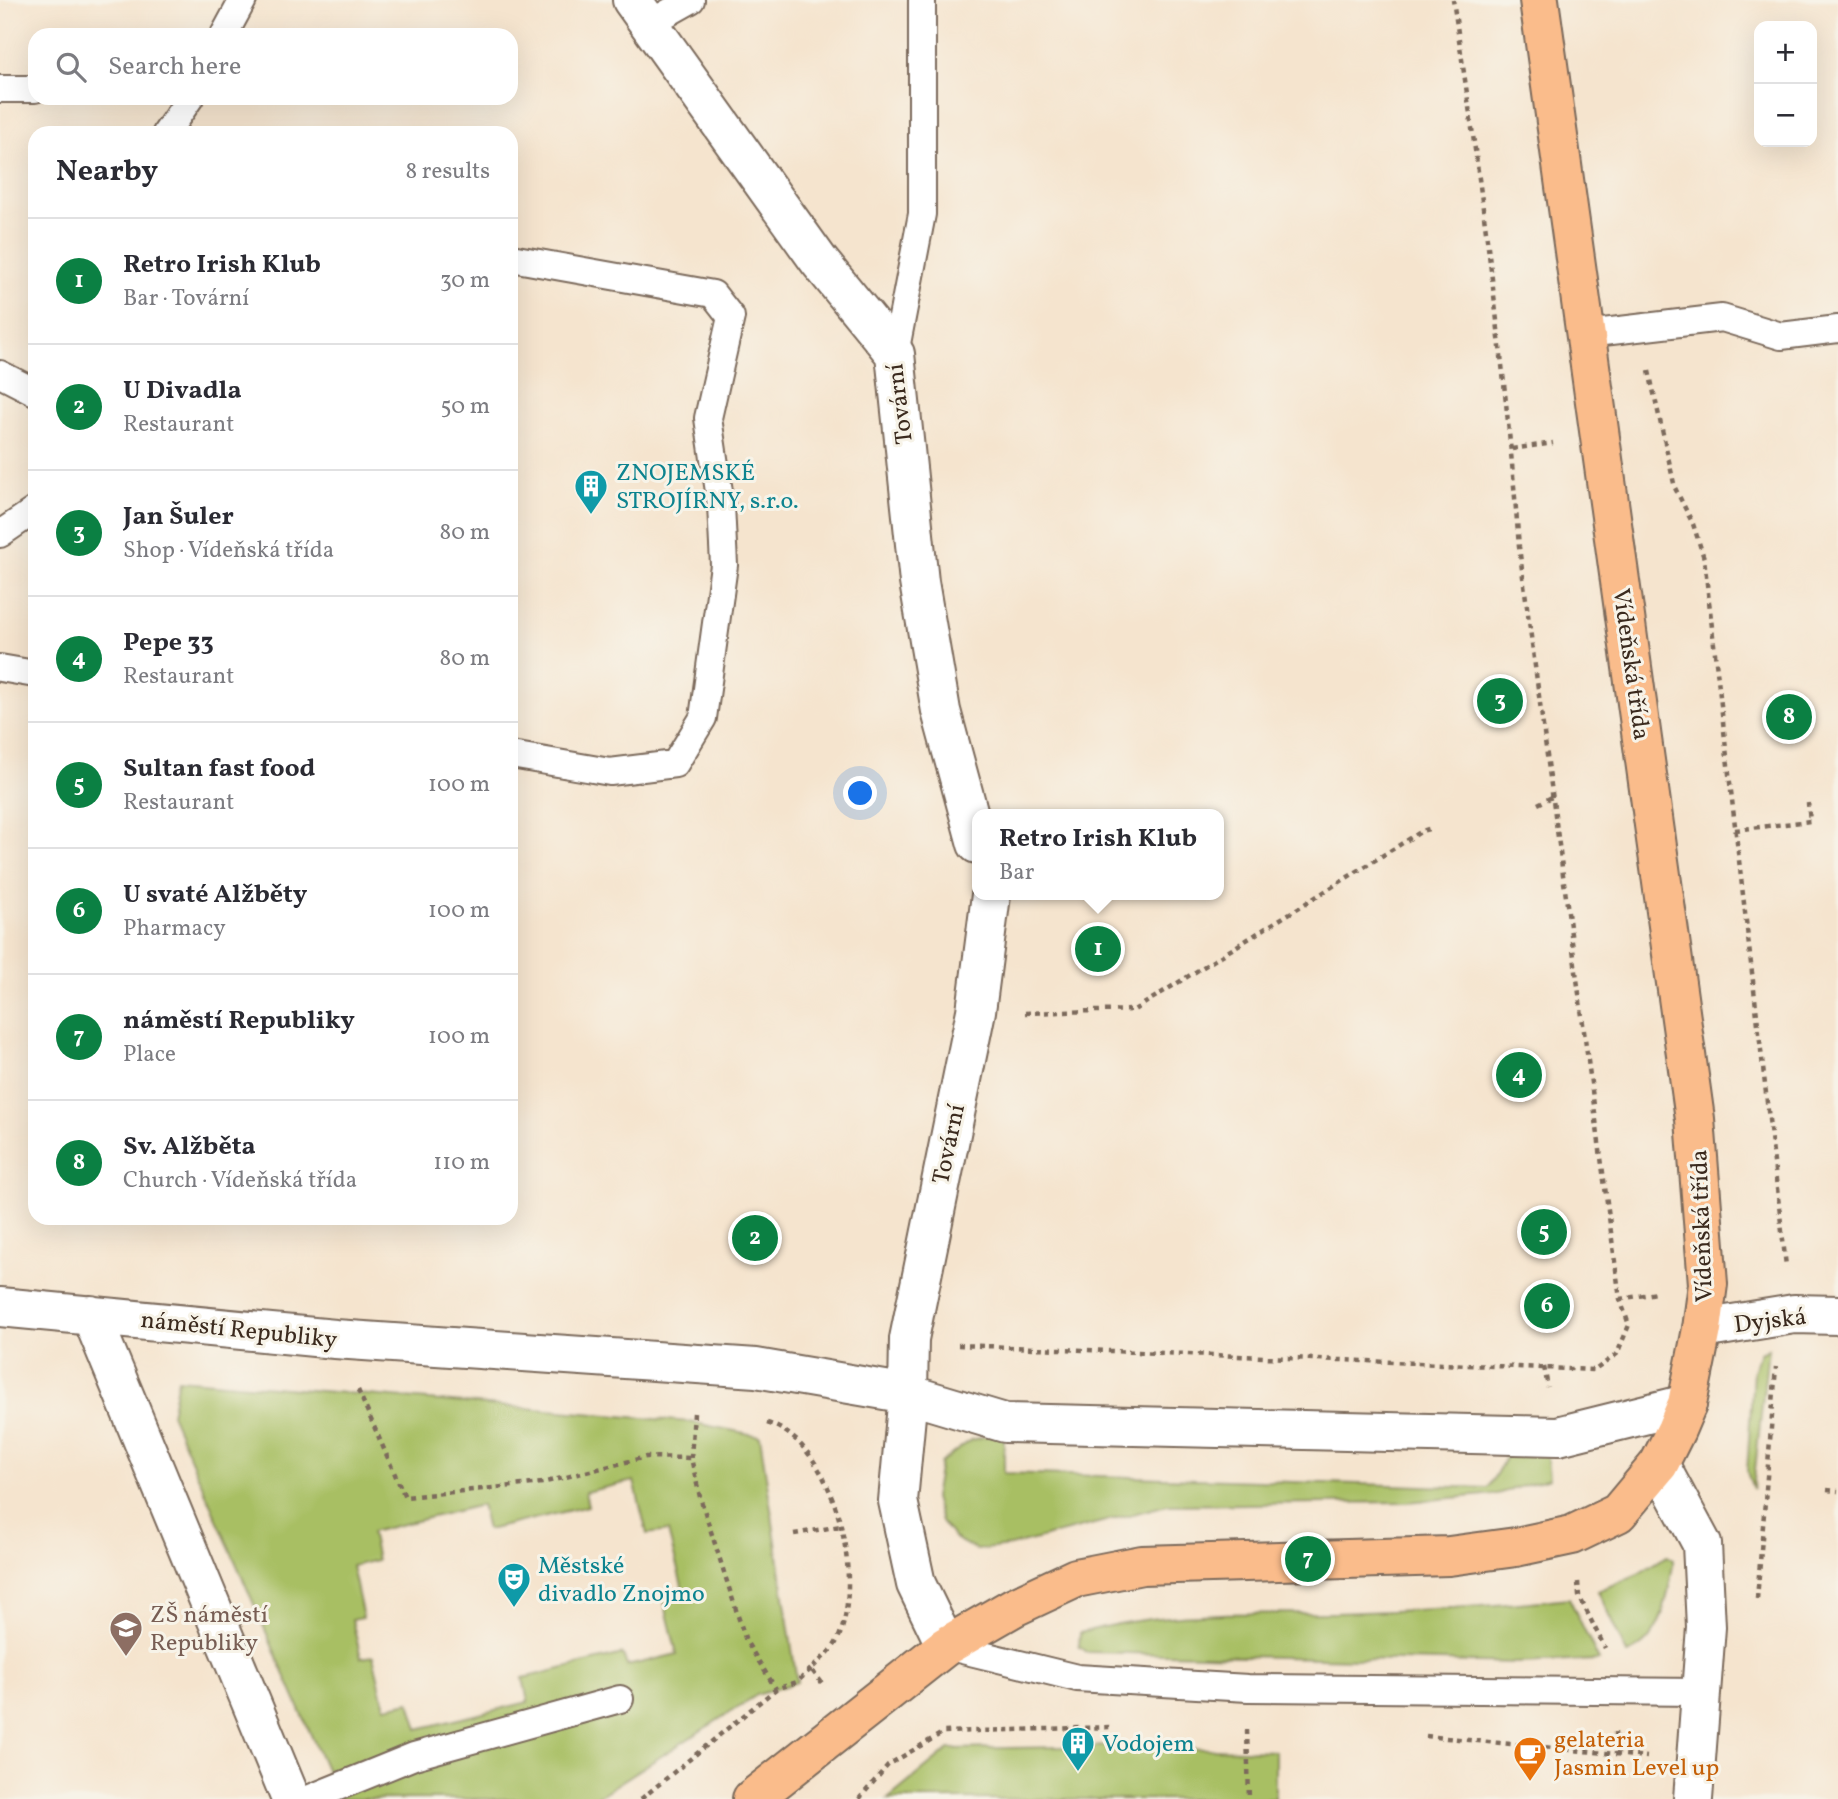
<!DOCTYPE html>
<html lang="en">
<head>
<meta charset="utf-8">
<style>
  :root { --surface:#fff; --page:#f2f2f3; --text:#2b2b33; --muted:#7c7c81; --line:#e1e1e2; --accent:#0b8043 }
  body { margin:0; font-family:Vollkorn,serif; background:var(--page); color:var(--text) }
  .controls { position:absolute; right:21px; top:21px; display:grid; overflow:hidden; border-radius:14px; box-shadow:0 7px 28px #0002 }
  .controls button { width:63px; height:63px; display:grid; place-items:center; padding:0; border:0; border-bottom:2px solid var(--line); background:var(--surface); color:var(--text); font:35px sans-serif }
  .you { position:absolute; left:861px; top:794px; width:24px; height:24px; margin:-18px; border:5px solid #fff; border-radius:50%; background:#1a73e8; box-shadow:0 0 0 10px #1a73e833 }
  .badge { display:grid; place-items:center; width:46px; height:46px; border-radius:50%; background:var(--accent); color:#fff; font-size:23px; font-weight:700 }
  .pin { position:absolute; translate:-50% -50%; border:4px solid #fff; box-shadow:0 2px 7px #0006 }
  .popup { position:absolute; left:972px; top:809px; width:252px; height:91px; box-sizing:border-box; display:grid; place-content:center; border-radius:14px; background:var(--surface); filter:drop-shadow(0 2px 5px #0005); font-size:23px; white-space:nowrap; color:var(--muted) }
  .popup b { font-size:26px; color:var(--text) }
  .popup::after { content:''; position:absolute; left:50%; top:100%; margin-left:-14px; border:14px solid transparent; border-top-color:var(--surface) }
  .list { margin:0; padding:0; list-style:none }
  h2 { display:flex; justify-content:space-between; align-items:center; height:91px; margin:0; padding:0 28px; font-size:30px }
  h2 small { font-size:23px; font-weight:400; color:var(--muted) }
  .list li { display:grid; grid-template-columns:46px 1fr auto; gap:21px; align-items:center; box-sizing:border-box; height:126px; padding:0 28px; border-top:2px solid var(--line) }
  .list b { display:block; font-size:26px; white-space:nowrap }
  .list p { margin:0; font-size:23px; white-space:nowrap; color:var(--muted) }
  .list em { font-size:23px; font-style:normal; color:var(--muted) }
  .icon { flex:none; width:38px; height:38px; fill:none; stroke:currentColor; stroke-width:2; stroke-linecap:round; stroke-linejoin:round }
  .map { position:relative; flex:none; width:1838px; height:1799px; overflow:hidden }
  .search { position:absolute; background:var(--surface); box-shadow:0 7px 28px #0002; left:28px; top:28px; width:490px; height:77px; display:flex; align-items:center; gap:18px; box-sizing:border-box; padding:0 24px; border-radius:21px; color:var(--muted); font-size:26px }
  .panel { position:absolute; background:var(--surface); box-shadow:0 7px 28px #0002; left:28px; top:126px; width:490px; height:1099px; border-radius:21px }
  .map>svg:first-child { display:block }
  .green { fill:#a8bf64; stroke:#727441; stroke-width:2; fill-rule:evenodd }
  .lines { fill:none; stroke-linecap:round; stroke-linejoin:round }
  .service-casing { stroke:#7c6b5c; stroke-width:30 }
  .minor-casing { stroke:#7c6b5c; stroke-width:42 }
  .primary-casing { stroke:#7c6b5c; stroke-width:42 }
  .path { stroke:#7c6b5c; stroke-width:4.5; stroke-dasharray:5 5; stroke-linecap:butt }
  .service { stroke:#fff; stroke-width:26 }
  .minor { stroke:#fff; stroke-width:38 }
  .primary { stroke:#fabc8b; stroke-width:38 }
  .labels { text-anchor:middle; stroke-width:6; stroke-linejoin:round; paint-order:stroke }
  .street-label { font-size:24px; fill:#3b2a1e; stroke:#f7f3e8 }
  .culture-label { font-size:24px; fill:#0d838f; stroke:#f7f3e8; text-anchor:start }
  .education-label { font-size:24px; fill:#785e54; stroke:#f7f3e8; text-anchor:start }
  .food-label { font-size:24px; fill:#c56008; stroke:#f7f3e8; text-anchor:start }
</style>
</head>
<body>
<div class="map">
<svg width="1838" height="1799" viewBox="0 0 1838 1799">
  <rect width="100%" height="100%" fill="#f7f3e8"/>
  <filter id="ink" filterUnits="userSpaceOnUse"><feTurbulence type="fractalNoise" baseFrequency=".0143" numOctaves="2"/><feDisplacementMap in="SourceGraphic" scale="14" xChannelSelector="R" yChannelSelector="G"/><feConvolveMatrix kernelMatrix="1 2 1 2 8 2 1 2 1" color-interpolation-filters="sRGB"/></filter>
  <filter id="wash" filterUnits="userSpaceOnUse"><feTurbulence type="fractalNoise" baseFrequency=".00686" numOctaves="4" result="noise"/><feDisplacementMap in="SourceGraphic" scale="28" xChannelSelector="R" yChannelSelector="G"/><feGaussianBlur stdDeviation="1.57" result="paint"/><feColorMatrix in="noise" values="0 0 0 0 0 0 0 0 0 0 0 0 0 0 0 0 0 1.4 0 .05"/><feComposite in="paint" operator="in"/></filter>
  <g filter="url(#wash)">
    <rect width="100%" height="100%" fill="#f5e4ce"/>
    <path class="green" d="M 1768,1349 L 1753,1489 L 1747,1472 L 1753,1371 L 1760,1353 Z
      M 178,1379 L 690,1422 L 760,1436 L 797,1682 L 757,1695 L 594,1799 L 339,1799 L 171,1414 ZM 634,1481 L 647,1534 L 668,1531 L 684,1594 L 664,1601 L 677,1654 L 627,1666 L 623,1654 L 523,1678 L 528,1702 L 418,1729 L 410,1702 L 385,1707 L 373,1656 L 361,1658 L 352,1620 L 363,1618 L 352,1566 L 377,1560 L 371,1532 L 481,1505 L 487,1530 L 588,1506 L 585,1492 Z
      M 1004,1432 L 1004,1473 L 1488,1488 L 1511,1448 L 1546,1448 L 1549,1478 L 1497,1494 L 1407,1502 L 1167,1505 L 1010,1546 L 976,1550 L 954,1538 L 941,1521 L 934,1498 L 940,1463 L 971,1440 Z
      M 1667,1556 L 1673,1560 L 1673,1565 C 1667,1598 1663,1641 1627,1654 L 1598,1591 L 1638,1574 Z
      M 1569,1598 L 1599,1660 L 1515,1663 L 1087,1652 L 1079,1646 L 1080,1633 C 1165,1609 1247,1614 1334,1613 C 1413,1611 1490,1607 1569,1598 Z
      M 1115,1746 L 1275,1751 L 1275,1799 L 888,1799 L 949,1749 Z"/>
  </g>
  <g filter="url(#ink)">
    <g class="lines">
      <defs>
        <path id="service" d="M 650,23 L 691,0
          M 224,35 L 243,0
          M 0,89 L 35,89
          M 166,133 L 190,98
          M 511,258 L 713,294 L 731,317 L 708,418 L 721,505 L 724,565 L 703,718 L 675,764 L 610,772 L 511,755
          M 1586,334 L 1722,318 L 1781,336 L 1838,329
          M 895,354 L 922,214 L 922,0
          M 0,374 L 35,392
          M 0,534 L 35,510
          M 0,668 L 35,674
          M 946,1646 L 1077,1678 L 1248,1688 L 1701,1692
          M 308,1799 L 414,1756 L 620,1699"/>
        <path id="minor" d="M 632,0 L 819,261 L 895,354 L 919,582 L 941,711 L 977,844
          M 0,1307 L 335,1339 L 756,1368 L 908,1394 L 1005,1423 L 1558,1436 L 1687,1404
          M 91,1315 L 291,1799
          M 1702,1329 L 1794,1314 L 1838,1315
          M 1659,1464 L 1702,1544 L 1706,1627 L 1693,1799
          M 946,1646 L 916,1584 L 898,1501 L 908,1394 L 909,1339 L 976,1011 L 991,895"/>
        <path id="primary" d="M 752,1799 L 946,1646 L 1014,1607 L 1076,1578 L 1142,1565 L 1449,1556 L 1516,1547 L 1572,1535 L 1618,1513 L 1659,1464 L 1676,1430 L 1687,1404 L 1702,1329 L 1708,1284 L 1695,1119 L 1539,0"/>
      </defs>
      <use href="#service" class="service-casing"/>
      <use href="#minor" class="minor-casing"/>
      <use href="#primary" class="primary-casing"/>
      <path class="path" d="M 1649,371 L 1675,488 L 1693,524 L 1704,558 L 1786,1266
        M 1512,449 L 1553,443
        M 1538,804 L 1554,796
        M 1735,830 L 1810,821 L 1808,803
        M 1025,1013 L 1134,1010 L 1422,831 L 1432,828
        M 1620,1299 L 1657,1293
        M 958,1345 L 1595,1370 L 1617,1354 L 1629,1325 L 1620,1299 L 1519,547 C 1505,363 1481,182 1453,0
        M 1544,1367 L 1548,1387
        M 358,1390 L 405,1497 L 542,1483 L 646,1457 L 691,1458
        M 694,1413 L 691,1458 L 700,1497 L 746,1641 L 776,1689
        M 767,1423 C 836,1443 866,1583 837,1641 C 832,1651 819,1661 811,1669 L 822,1683
        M 1827,1490 L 1838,1491
        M 794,1534 L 841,1526
        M 1578,1582 L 1579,1596 L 1605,1648
        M 1757,1599 L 1776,1367
        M 1247,1730 L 1249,1799
        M 1615,1732 L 1616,1754
        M 1426,1736 L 1647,1757
        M 641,1799 L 776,1689 L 797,1682 L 811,1669
        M 859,1799 L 888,1765 L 944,1732 L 1113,1727"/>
      <use href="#service" class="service"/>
      <use href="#minor" class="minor"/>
      <use href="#primary" class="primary"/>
    </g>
  </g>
  <defs>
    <symbol id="building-pin" viewBox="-11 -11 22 30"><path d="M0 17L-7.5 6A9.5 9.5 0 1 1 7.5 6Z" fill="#0f9aa8" stroke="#f7f3e8"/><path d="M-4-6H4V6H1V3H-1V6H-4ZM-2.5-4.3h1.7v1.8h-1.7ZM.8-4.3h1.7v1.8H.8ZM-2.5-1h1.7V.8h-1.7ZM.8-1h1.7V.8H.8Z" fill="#fff"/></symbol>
    <symbol id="theatre-pin" viewBox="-11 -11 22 30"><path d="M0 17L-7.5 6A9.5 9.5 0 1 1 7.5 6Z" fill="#0f9aa8" stroke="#f7f3e8"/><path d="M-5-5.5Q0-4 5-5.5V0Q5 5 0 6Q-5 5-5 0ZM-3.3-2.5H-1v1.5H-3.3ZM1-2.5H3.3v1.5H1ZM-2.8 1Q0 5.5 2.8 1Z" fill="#fff"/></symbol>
    <symbol id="school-pin" viewBox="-11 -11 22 30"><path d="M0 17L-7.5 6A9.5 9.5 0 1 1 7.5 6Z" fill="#8d6e63" stroke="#f7f3e8"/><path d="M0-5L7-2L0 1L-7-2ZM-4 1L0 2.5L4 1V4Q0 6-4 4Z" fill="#fff"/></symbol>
    <symbol id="cafe-pin" viewBox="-11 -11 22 30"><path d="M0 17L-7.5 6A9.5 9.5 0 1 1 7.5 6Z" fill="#e8710a" stroke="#f7f3e8"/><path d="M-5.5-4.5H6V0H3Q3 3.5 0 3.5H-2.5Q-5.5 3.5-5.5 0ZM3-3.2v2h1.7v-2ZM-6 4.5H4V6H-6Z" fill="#fff"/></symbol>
  </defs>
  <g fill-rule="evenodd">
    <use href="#building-pin" x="572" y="467" width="38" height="52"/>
    <use href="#theatre-pin" x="495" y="1560" width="38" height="52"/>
    <use href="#school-pin" x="107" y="1609" width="38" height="52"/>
    <use href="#building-pin" x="1059" y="1724" width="38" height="52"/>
    <use href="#cafe-pin" x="1511" y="1734" width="38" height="52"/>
  </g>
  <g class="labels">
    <g class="street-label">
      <text transform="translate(899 404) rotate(-97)" y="8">Tovární</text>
      <text transform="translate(1632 664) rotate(82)" y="8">Vídeňská třída</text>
      <text transform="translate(948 1144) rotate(-78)" y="8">Tovární</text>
      <text transform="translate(1701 1226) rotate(-92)" y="8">Vídeňská třída</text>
      <text transform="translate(1770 1320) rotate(-7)" y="8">Dyjská</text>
      <text transform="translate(239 1329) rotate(6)" y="8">náměstí Republiky</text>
    </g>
    <g class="culture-label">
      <text x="616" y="480">ZNOJEMSKÉ<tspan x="616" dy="28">STROJÍRNY, s.r.o.</tspan></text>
      <text x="538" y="1573">Městské<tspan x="538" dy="28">divadlo Znojmo</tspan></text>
      <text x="1102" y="1751">Vodojem</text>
    </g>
    <g class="education-label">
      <text x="150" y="1622">ZŠ náměstí<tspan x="150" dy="28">Republiky</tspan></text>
    </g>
    <g class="food-label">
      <text x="1554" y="1747">gelateria<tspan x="1554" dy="28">Jasmin Level up</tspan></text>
    </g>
  </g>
</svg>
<div class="controls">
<button>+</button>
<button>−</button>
</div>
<div class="you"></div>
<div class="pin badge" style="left:1098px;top:949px">1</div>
<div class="popup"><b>Retro Irish Klub</b>Bar</div>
<div class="pin badge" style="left:755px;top:1238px">2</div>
<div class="pin badge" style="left:1500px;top:701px">3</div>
<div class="pin badge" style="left:1519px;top:1075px">4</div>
<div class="pin badge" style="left:1544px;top:1232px">5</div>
<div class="pin badge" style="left:1547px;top:1306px">6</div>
<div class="pin badge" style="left:1308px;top:1559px">7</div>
<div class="pin badge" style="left:1789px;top:717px">8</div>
<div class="search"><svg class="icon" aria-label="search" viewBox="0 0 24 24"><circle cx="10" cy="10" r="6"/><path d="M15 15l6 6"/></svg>Search here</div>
<section class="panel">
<h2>Nearby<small>8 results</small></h2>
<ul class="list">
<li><span class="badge">1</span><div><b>Retro Irish Klub</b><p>Bar · Tovární</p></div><em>30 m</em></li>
<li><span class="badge">2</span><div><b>U Divadla</b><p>Restaurant</p></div><em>50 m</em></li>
<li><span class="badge">3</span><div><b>Jan Šuler</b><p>Shop · Vídeňská třída</p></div><em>80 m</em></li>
<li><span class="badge">4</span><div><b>Pepe 33</b><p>Restaurant</p></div><em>80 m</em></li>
<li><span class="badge">5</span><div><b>Sultan fast food</b><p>Restaurant</p></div><em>100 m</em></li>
<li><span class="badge">6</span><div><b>U svaté Alžběty</b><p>Pharmacy</p></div><em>100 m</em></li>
<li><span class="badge">7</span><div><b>náměstí Republiky</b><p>Place</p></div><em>100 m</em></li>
<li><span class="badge">8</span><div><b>Sv. Alžběta</b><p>Church · Vídeňská třída</p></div><em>110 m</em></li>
</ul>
</section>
</div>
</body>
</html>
